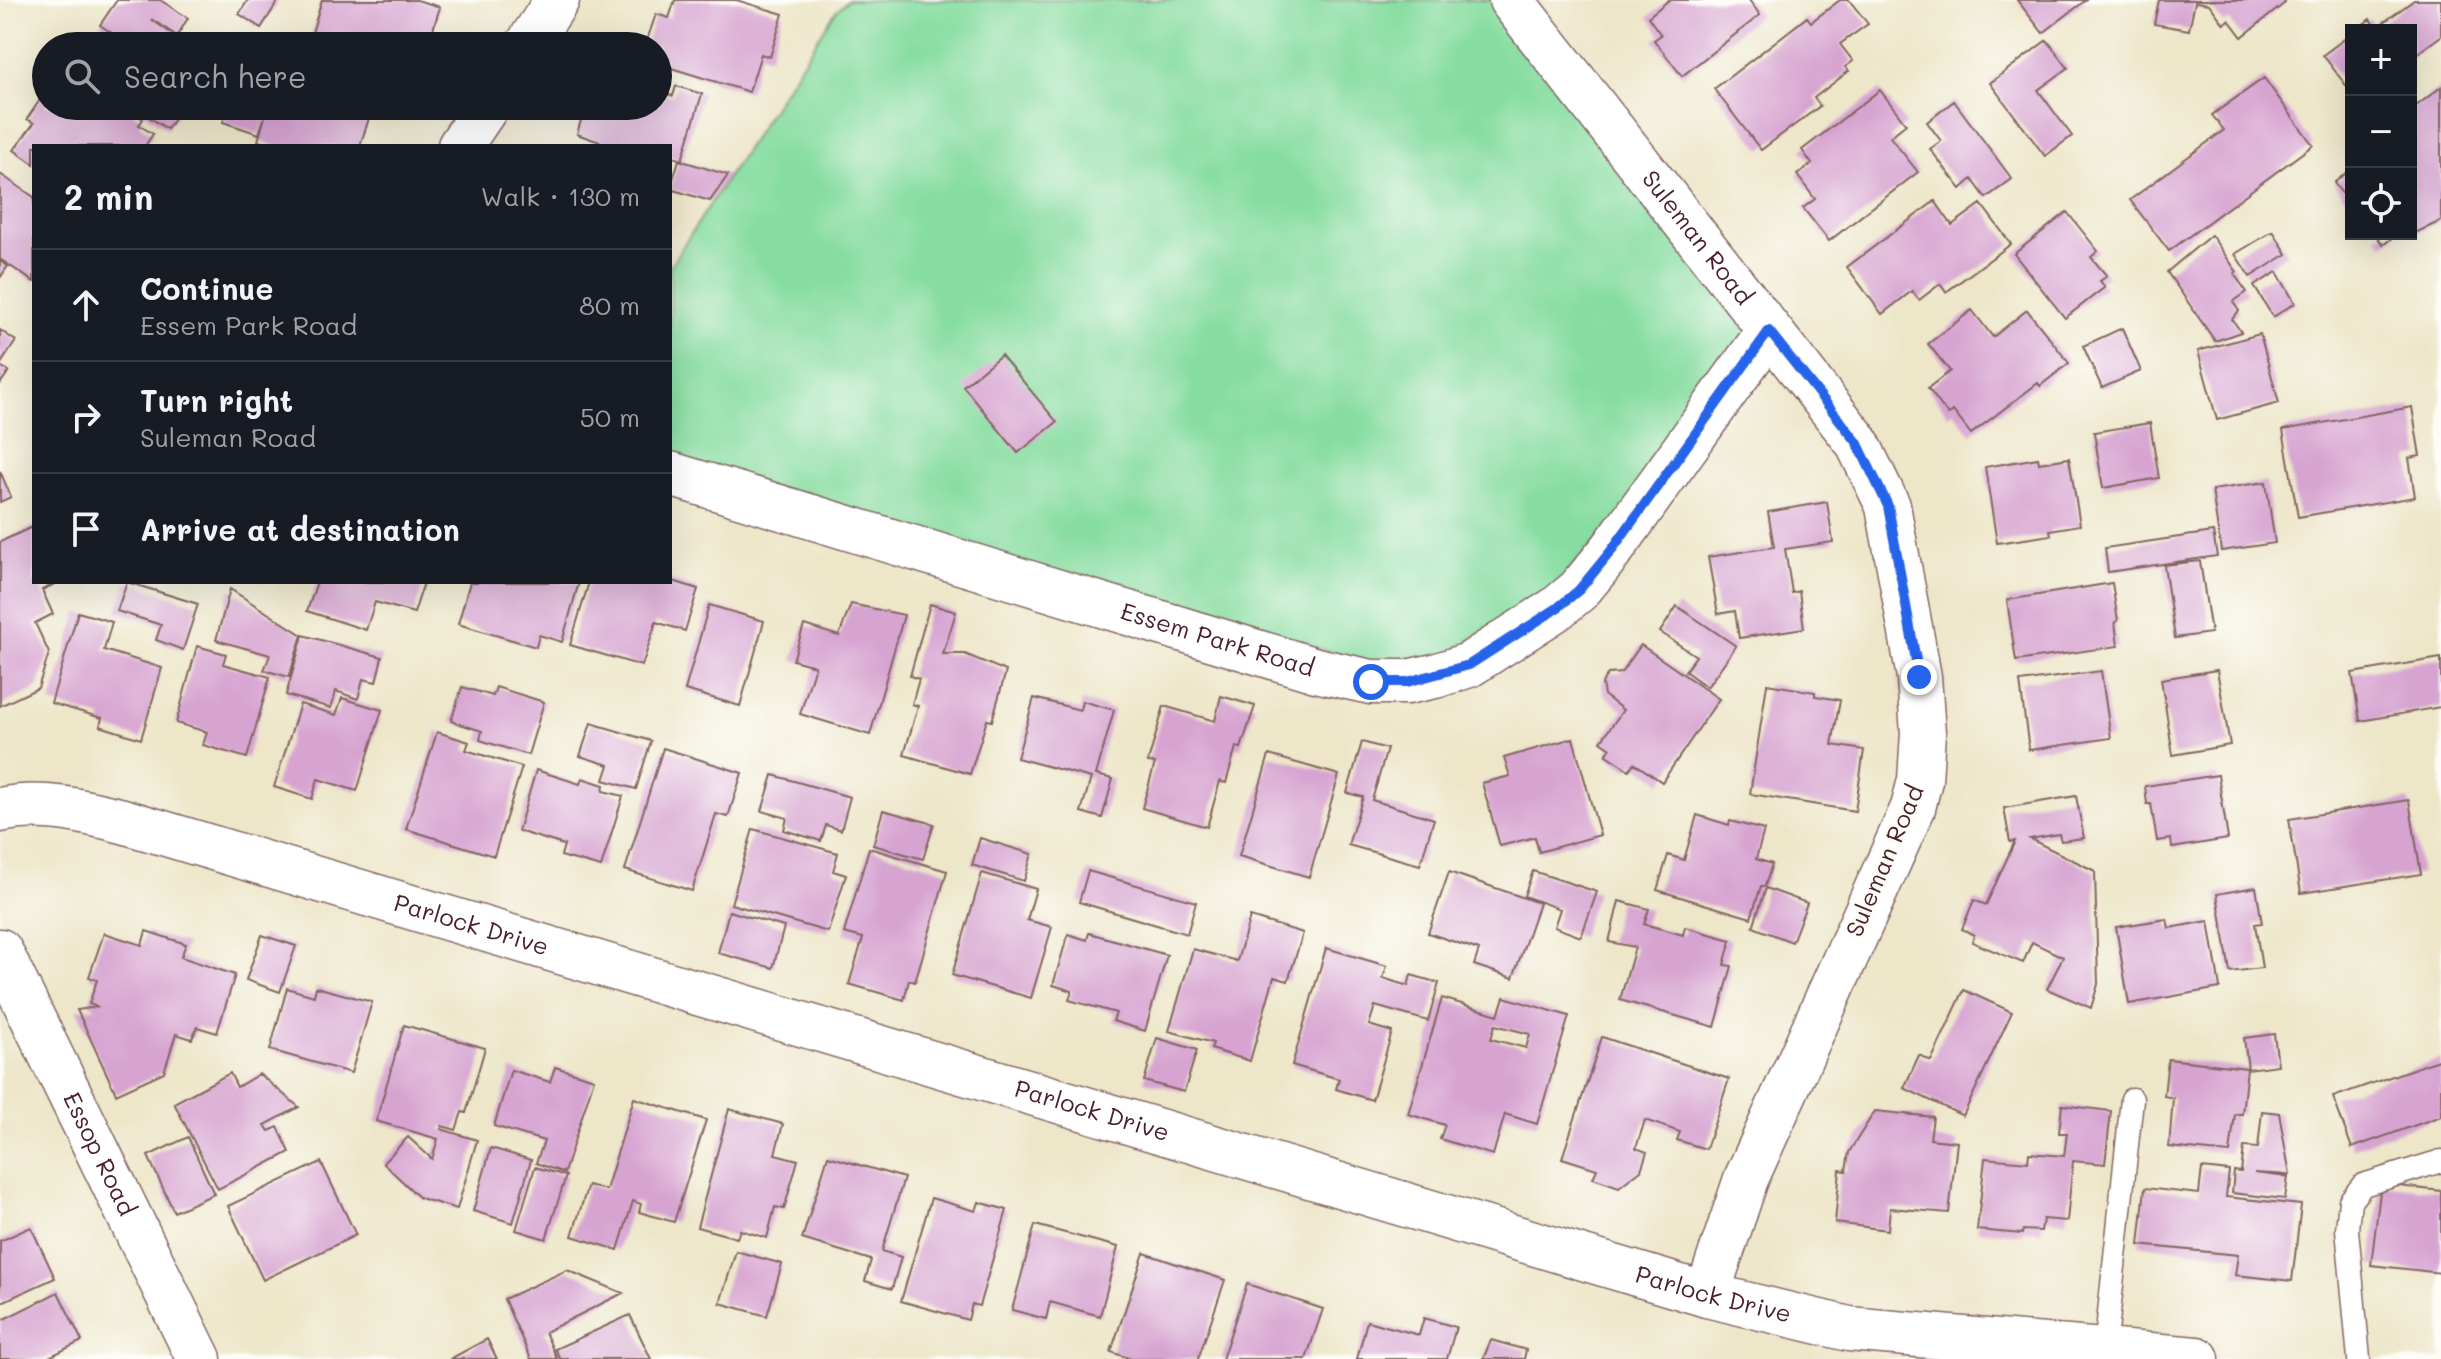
<!DOCTYPE html>
<html lang="en">
<head>
<meta charset="utf-8">
<style>
  :root { --surface:#171b24; --page:#20242c; --text:#f1f3f6; --muted:#9ea1a6; --line:#363941 }
  body { margin:0; font-family:Mali,sans-serif; background:var(--page); color:var(--text) }
  .controls { position:absolute; right:24px; top:24px; display:grid; overflow:hidden; border-radius:0px; box-shadow:0 8px 32px #0002 }
  .controls button { width:72px; height:72px; display:grid; place-items:center; padding:0; border:0; border-bottom:2px solid var(--line); background:var(--surface); color:var(--text); font:40px sans-serif }
  .stop { position:absolute; width:24px; height:24px; margin:-18px; border:6px solid #2563eb; border-radius:50%; background:#fff }
  .stop.end { background:#2563eb; border-color:#fff; box-shadow:0 2px 8px #0008 }
  .list { margin:0; padding:0; list-style:none }
  h2 { display:flex; justify-content:space-between; align-items:center; height:104px; margin:0; padding:0 32px; font-size:34px }
  h2 small { font-size:26px; font-weight:400; color:var(--muted) }
  .list li { display:grid; grid-template-columns:52px 1fr auto; gap:24px; align-items:center; box-sizing:border-box; height:112px; padding:0 32px; border-top:2px solid var(--line) }
  .list b { display:block; font-size:30px; white-space:nowrap }
  .list p { margin:0; font-size:26px; white-space:nowrap; color:var(--muted) }
  .list em { font-size:26px; font-style:normal; color:var(--muted) }
  .icon { flex:none; width:44px; height:44px; fill:none; stroke:currentColor; stroke-width:2; stroke-linecap:round; stroke-linejoin:round }
  .map { position:relative; flex:none; width:2441px; height:1359px; overflow:hidden }
  .search { position:absolute; background:var(--surface); box-shadow:0 8px 32px #0002; left:32px; top:32px; width:640px; height:88px; display:flex; align-items:center; gap:20px; box-sizing:border-box; padding:0 28px; border-radius:44px; color:var(--muted); font-size:30px }
  .panel { position:absolute; background:var(--surface); box-shadow:0 8px 32px #0002; left:32px; top:144px; width:640px; height:440px; border-radius:0px }
  .map>svg:first-child { display:block }
  .green { fill:#87dda1; stroke:#687e66; stroke-width:2 }
  .building { fill:#d7a4d2; fill-rule:evenodd }
  .lines { fill:none; stroke-linecap:round; stroke-linejoin:round }
  .lane-casing { stroke:#836562; stroke-width:25 }
  .street-casing { stroke:#836562; stroke-width:47 }
  .lane { stroke:#fff; stroke-width:22 }
  .street { stroke:#fff; stroke-width:44 }
  .route { stroke:#2563eb; stroke-width:10 }
  .labels { text-anchor:middle; stroke-width:6; stroke-linejoin:round; paint-order:stroke }
  .street-label { font-size:24px; fill:#4a1f2b; stroke:#fdfcf7 }
</style>
</head>
<body>
<div class="map">
<svg width="2441" height="1359" viewBox="0 0 2441 1359">
  <rect width="100%" height="100%" fill="#fdfcf7"/>
  <filter id="ink" filterUnits="userSpaceOnUse"><feTurbulence type="fractalNoise" baseFrequency=".0125" numOctaves="2"/><feDisplacementMap in="SourceGraphic" scale="16" xChannelSelector="R" yChannelSelector="G"/><feConvolveMatrix kernelMatrix="1 2 1 2 8 2 1 2 1" color-interpolation-filters="sRGB"/></filter>
  <filter id="wash" filterUnits="userSpaceOnUse"><feTurbulence type="fractalNoise" baseFrequency=".006" numOctaves="4" result="noise"/><feDisplacementMap in="SourceGraphic" scale="32" xChannelSelector="R" yChannelSelector="G"/><feGaussianBlur stdDeviation="1.8" result="paint"/><feColorMatrix in="noise" values="0 0 0 0 0 0 0 0 0 0 0 0 0 0 0 0 0 1.4 0 .05"/><feComposite in="paint" operator="in"/></filter>
  <g filter="url(#wash)">
    <rect width="100%" height="100%" fill="#ede6c9"/>
    <path class="green" d="M 848,0 L 1504,0 L 1762,328 L 1621,516 L 1546,594 L 1438,660 L 1395,670 L 670,467 L 670,266 L 836,11 Z"/>
    <g id="blocks">
      <path class="building" d="M 117,0 L 160,0 L 188,18 L 177,36 L 151,19 L 175,36 L 168,46 L 105,46 L 113,34 L 100,25 Z
        M 248,0 L 279,0 L 261,28 L 239,14 Z
        M 322,0 L 417,0 L 440,7 L 428,46 L 308,46 Z
        M 675,0 L 736,0 L 783,14 L 770,57 L 761,54 L 749,92 L 658,64 L 658,46 L 645,46 L 656,14 L 669,18 Z
        M 1669,0 L 1749,0 L 1760,15 L 1682,76 L 1654,40 L 1661,35 L 1648,17 Z
        M 1840,0 L 1849,0 L 1868,24 L 1840,44 L 1853,61 L 1845,67 L 1849,71 L 1814,98 L 1820,106 L 1761,150 L 1714,89 L 1807,17 L 1811,22 Z
        M 2017,0 L 2086,0 L 2043,33 Z
        M 2159,0 L 2283,0 L 2285,3 L 2242,37 L 2229,20 L 2224,24 L 2209,4 L 2195,2 L 2189,30 L 2154,24 Z
        M 2414,0 L 2441,0 L 2441,36 L 2411,58 L 2411,30 L 2356,30 L 2370,19 L 2376,28 Z
        M 2351,34 L 2351,92 L 2323,55 Z
        M 221,35 L 239,46 L 214,46 Z
        M 2047,40 L 2068,68 L 2038,90 L 2072,136 L 2045,156 L 1990,83 Z
        M 2264,78 L 2313,145 L 2169,251 L 2130,200 L 2224,130 L 2212,115 Z
        M 676,86 L 702,94 L 682,160 L 670,156 L 670,146 L 611,146 L 577,134 L 585,106 L 658,106 L 658,92 L 673,96 Z
        M 2441,87 L 2441,221 L 2411,235 L 2411,110 Z
        M 1880,90 L 1906,124 L 1890,137 L 1918,172 L 1829,241 L 1803,208 L 1815,199 L 1797,175 L 1812,164 L 1802,150 Z
        M 46,91 L 46,106 L 123,106 L 143,119 L 139,125 L 153,134 L 145,146 L 34,146 L 34,164 L 14,150 L 34,123 L 27,119 Z
        M 1954,101 L 2012,179 L 1986,198 L 1972,179 L 1961,189 L 1930,149 L 1941,141 L 1927,122 Z
        M 133,106 L 183,106 L 167,129 Z
        M 228,106 L 373,106 L 360,146 L 275,146 L 258,141 L 266,113 L 259,134 L 223,122 Z
        M 679,160 L 728,175 L 710,201 L 670,189 Z
        M 2351,169 L 2351,205 L 2334,183 Z
        M 0,174 L 34,197 L 34,282 L 0,259 Z
        M 1935,201 L 1952,225 L 1981,204 L 2011,244 L 1946,292 L 1940,284 L 1919,300 L 1912,291 L 1882,314 L 1847,267 Z
        M 2067,212 L 2098,251 L 2091,257 L 2107,276 L 2100,281 L 2105,287 L 2065,318 L 2014,254 Z
        M 2273,231 L 2287,254 L 2250,277 L 2235,254 Z
        M 2375,234 L 2397,234 L 2383,245 Z
        M 2211,235 L 2237,272 L 2234,274 L 2247,292 L 2233,302 L 2239,311 L 2232,319 L 2241,332 L 2215,341 L 2167,272 Z
        M 0,261 L 8,266 L 0,278 Z
        M 2277,272 L 2295,303 L 2273,317 L 2254,286 Z
        M 1972,310 L 1993,337 L 2027,310 L 2069,363 L 2040,386 L 2038,383 L 1971,434 L 1953,411 L 1948,415 L 1928,388 L 1950,371 L 1928,344 Z
        M 2122,328 L 2141,371 L 2102,388 L 2083,346 Z
        M 0,330 L 16,341 L 0,365 Z
        M 2260,334 L 2279,403 L 2217,420 L 2198,351 Z
        M 1001,355 L 1057,422 L 1018,453 L 963,386 Z
        M 0,366 L 9,371 L 0,384 Z
        M 2412,407 L 2420,456 L 2409,458 L 2415,497 L 2298,517 L 2283,430 Z
        M 2150,423 L 2159,478 L 2103,488 L 2094,432 Z
        M 2038,458 L 2039,463 L 2069,458 L 2080,525 L 2050,530 L 2051,535 L 1997,543 L 1985,467 Z
        M 0,471 L 11,497 L 0,502 Z
        M 2266,482 L 2275,543 L 2221,551 L 2212,490 Z
        M 1827,502 L 1833,542 L 1785,549 L 1792,593 L 1799,591 L 1804,628 L 1739,638 L 1735,611 L 1718,614 L 1708,557 L 1774,547 L 1768,512 Z
        M 34,526 L 34,582 L 59,582 L 42,590 L 53,614 L 35,623 L 49,653 L 38,688 L 0,706 L 0,542 Z
        M 2213,532 L 2217,556 L 2108,572 L 2105,548 Z
        M 2200,561 L 2211,633 L 2175,638 L 2164,565 Z
        M 670,580 L 698,589 L 685,631 L 656,622 L 642,666 L 570,645 L 589,582 Z
        M 127,582 L 198,604 L 183,650 L 156,640 L 161,625 L 117,611 Z
        M 317,582 L 424,582 L 414,613 L 375,602 L 366,630 L 307,611 Z
        M 470,582 L 579,582 L 562,642 L 539,635 L 536,647 L 458,624 Z
        M 2112,583 L 2118,621 L 2115,622 L 2118,646 L 2016,661 L 2007,600 Z
        M 230,589 L 302,635 L 289,677 L 264,670 L 270,655 L 216,640 Z
        M 851,604 L 904,615 L 870,735 L 800,714 L 815,666 L 793,660 L 804,625 L 839,636 Z
        M 930,604 L 956,612 L 943,654 L 965,654 L 1006,671 L 992,721 L 987,720 L 970,774 L 904,755 L 918,706 L 912,704 L 919,679 L 910,676 Z
        M 709,605 L 764,621 L 740,706 L 685,690 Z
        M 1677,606 L 1736,646 L 1707,687 L 1685,671 L 1696,656 L 1660,632 Z
        M 78,612 L 112,622 L 104,650 L 162,668 L 141,739 L 100,726 L 102,718 L 51,703 Z
        M 303,635 L 382,657 L 376,682 L 363,679 L 358,699 L 336,691 L 331,708 L 286,695 Z
        M 1641,645 L 1719,699 L 1662,782 L 1634,763 L 1629,770 L 1606,755 L 1611,748 L 1601,741 L 1623,710 L 1604,695 L 1602,684 L 1604,679 L 1608,674 L 1621,673 Z
        M 197,646 L 226,654 L 223,664 L 270,677 L 247,758 L 203,745 L 207,732 L 176,723 Z
        M 2441,658 L 2441,707 L 2360,721 L 2352,673 Z
        M 2217,670 L 2230,745 L 2173,755 L 2161,679 Z
        M 2101,671 L 2111,738 L 2029,750 L 2020,682 Z
        M 1767,684 L 1815,692 L 1815,696 L 1840,700 L 1832,745 L 1864,750 L 1855,811 L 1750,794 Z
        M 462,687 L 493,696 L 496,687 L 544,702 L 528,755 L 480,740 L 482,731 L 451,721 Z
        M 1221,696 L 1255,706 L 1241,748 L 1236,747 L 1226,783 L 1220,781 L 1207,827 L 1142,808 L 1155,763 L 1148,762 L 1164,706 L 1215,721 Z
        M 342,698 L 382,710 L 357,791 L 318,779 L 312,799 L 274,787 L 300,704 L 336,715 Z
        M 1034,698 L 1080,710 L 1082,701 L 1114,710 L 1096,775 L 1113,779 L 1102,818 L 1081,812 L 1091,778 L 1017,758 Z
        M 591,723 L 651,741 L 636,789 L 604,780 L 609,765 L 580,756 Z
        M 437,732 L 469,742 L 466,750 L 522,767 L 494,856 L 406,829 Z
        M 1573,738 L 1600,835 L 1539,852 L 1535,837 L 1500,846 L 1482,783 L 1510,776 L 1504,758 Z
        M 1362,742 L 1387,749 L 1372,800 L 1434,819 L 1420,865 L 1348,845 L 1363,797 L 1347,793 Z
        M 663,748 L 742,773 L 728,817 L 716,814 L 692,891 L 625,870 Z
        M 1269,755 L 1339,775 L 1309,877 L 1239,856 Z
        M 536,770 L 580,784 L 582,778 L 604,785 L 603,791 L 623,796 L 601,867 L 561,856 L 564,845 L 518,831 Z
        M 773,775 L 850,797 L 841,830 L 826,825 L 821,841 L 784,830 L 787,818 L 762,811 Z
        M 2218,775 L 2228,839 L 2172,848 L 2171,839 L 2157,841 L 2151,804 L 2147,804 L 2145,786 Z
        M 2076,796 L 2084,838 L 2061,841 L 2059,834 L 2030,839 L 2095,871 L 2098,984 L 2091,1008 L 2047,989 L 2063,957 L 2032,942 L 2023,963 L 1972,942 L 1974,935 L 1962,929 L 1974,900 L 1986,905 L 2015,841 L 2010,842 L 2004,808 Z
        M 2409,800 L 2421,874 L 2301,893 L 2289,819 Z
        M 883,810 L 934,824 L 923,859 L 873,845 Z
        M 1697,815 L 1729,825 L 1730,821 L 1764,830 L 1756,859 L 1772,864 L 1765,886 L 1761,886 L 1751,918 L 1657,890 L 1668,855 L 1684,860 Z
        M 753,829 L 838,853 L 833,871 L 846,875 L 828,932 L 731,904 Z
        M 980,838 L 1032,854 L 1024,881 L 972,865 Z
        M 869,848 L 947,871 L 915,982 L 909,980 L 904,1000 L 849,984 L 863,938 L 844,933 Z
        M 1088,871 L 1196,902 L 1187,934 L 1079,902 Z
        M 1533,871 L 1597,892 L 1581,937 L 1554,927 L 1560,909 L 1524,896 Z
        M 1449,872 L 1539,903 L 1513,978 L 1474,965 L 1479,950 L 1428,933 Z
        M 982,873 L 1036,889 L 1027,920 L 1052,927 L 1031,998 L 952,975 Z
        M 2256,887 L 2262,923 L 2255,924 L 2262,968 L 2230,972 L 2217,894 Z
        M 1766,888 L 1807,903 L 1792,942 L 1753,927 Z
        M 1619,901 L 1649,909 L 1644,924 L 1683,935 L 1685,927 L 1731,940 L 1724,965 L 1732,966 L 1715,1027 L 1620,1000 L 1635,947 L 1609,942 Z
        M 729,911 L 784,927 L 773,968 L 718,953 Z
        M 1250,917 L 1303,933 L 1288,981 L 1274,977 L 1250,1061 L 1211,1049 L 1213,1043 L 1169,1031 L 1193,949 L 1237,961 Z
        M 2167,919 L 2169,928 L 2209,921 L 2220,988 L 2129,1004 L 2116,927 Z
        M 146,931 L 186,944 L 181,957 L 235,975 L 217,1033 L 197,1027 L 192,1039 L 176,1034 L 164,1072 L 116,1094 L 77,1010 L 97,1007 L 89,1004 L 97,980 L 89,977 L 104,933 L 142,945 Z
        M 1089,933 L 1167,955 L 1145,1031 L 1113,1021 L 1116,1013 L 1069,1000 L 1072,991 L 1053,985 L 1068,934 L 1087,940 Z
        M 262,935 L 296,946 L 280,992 L 246,980 Z
        M 1326,948 L 1387,966 L 1383,978 L 1408,986 L 1411,975 L 1439,983 L 1428,1021 L 1375,1006 L 1369,1025 L 1392,1032 L 1372,1100 L 1336,1089 L 1339,1079 L 1292,1065 Z
        M 316,987 L 372,1002 L 351,1073 L 270,1050 L 287,988 L 314,996 Z
        M 1964,990 L 2012,1012 L 1963,1116 L 1904,1088 L 1919,1055 L 1931,1061 Z
        M 1504,997 L 1569,1016 L 1537,1124 L 1505,1114 L 1493,1155 L 1440,1139 L 1445,1125 L 1408,1114 L 1442,998 L 1498,1015 ZM 1495,1025 L 1530,1034 L 1526,1048 L 1491,1039 Z
        M 404,1025 L 485,1048 L 466,1113 L 462,1112 L 456,1130 L 442,1126 L 441,1129 L 477,1140 L 457,1209 L 420,1198 L 383,1163 L 408,1137 L 432,1159 L 438,1139 L 376,1121 Z
        M 2274,1034 L 2278,1065 L 2248,1069 L 2244,1038 Z
        M 1602,1037 L 1729,1079 L 1706,1149 L 1677,1140 L 1680,1132 L 1645,1120 L 1636,1148 L 1647,1152 L 1641,1170 L 1619,1187 L 1593,1178 L 1597,1169 L 1562,1158 Z
        M 1157,1038 L 1197,1050 L 1184,1092 L 1144,1081 Z
        M 2168,1059 L 2247,1068 L 2242,1114 L 2235,1114 L 2230,1153 L 2169,1147 L 2173,1098 L 2164,1096 Z
        M 2441,1059 L 2441,1116 L 2352,1148 L 2333,1097 Z
        M 555,1067 L 594,1079 L 564,1173 L 536,1163 L 544,1141 L 494,1126 L 511,1070 L 550,1082 Z
        M 230,1073 L 237,1087 L 259,1074 L 299,1107 L 265,1125 L 269,1131 L 278,1127 L 290,1152 L 218,1189 L 174,1103 Z
        M 634,1098 L 706,1120 L 674,1222 L 639,1212 L 641,1204 L 633,1201 L 618,1250 L 572,1236 L 588,1185 L 606,1190 Z
        M 2062,1105 L 2111,1111 L 2105,1164 L 2073,1161 L 2067,1221 L 2043,1219 L 2041,1231 L 2023,1230 L 2022,1234 L 1977,1230 L 1985,1158 L 2028,1162 L 2029,1153 L 2064,1156 L 2067,1133 L 2059,1133 Z
        M 729,1109 L 783,1124 L 775,1154 L 798,1160 L 784,1209 L 775,1207 L 767,1238 L 740,1230 L 737,1238 L 697,1227 Z
        M 1875,1111 L 1933,1117 L 1930,1139 L 1957,1142 L 1949,1213 L 1890,1208 L 1888,1230 L 1835,1223 L 1840,1170 L 1846,1171 L 1849,1152 Z
        M 2262,1111 L 2279,1113 L 2290,1175 L 2254,1173 L 2288,1177 L 2285,1199 L 2232,1193 L 2234,1171 L 2241,1172 L 2244,1147 L 2258,1148 Z
        M 188,1137 L 214,1194 L 174,1212 L 148,1156 Z
        M 491,1148 L 531,1160 L 513,1223 L 473,1211 Z
        M 828,1156 L 904,1178 L 882,1251 L 901,1257 L 892,1289 L 865,1281 L 871,1260 L 802,1239 Z
        M 321,1162 L 356,1235 L 263,1280 L 228,1206 Z
        M 535,1167 L 566,1176 L 546,1239 L 516,1230 Z
        M 2202,1168 L 2229,1171 L 2226,1197 L 2301,1205 L 2292,1281 L 2235,1275 L 2238,1255 L 2139,1245 L 2145,1188 L 2199,1194 Z
        M 2381,1184 L 2441,1191 L 2441,1273 L 2371,1265 Z
        M 931,1198 L 976,1211 L 979,1202 L 1007,1210 L 979,1306 L 972,1304 L 968,1320 L 901,1301 Z
        M 1035,1225 L 1118,1247 L 1100,1316 L 1050,1302 L 1046,1319 L 1012,1310 Z
        M 31,1227 L 55,1278 L 0,1303 L 0,1241 Z
        M 736,1251 L 782,1264 L 767,1316 L 720,1303 Z
        M 1144,1253 L 1225,1280 L 1198,1359 L 1131,1359 L 1111,1352 Z
        M 567,1270 L 623,1293 L 545,1332 L 557,1359 L 531,1359 L 504,1299 Z
        M 1247,1284 L 1323,1309 L 1306,1359 L 1222,1359 Z
        M 58,1292 L 82,1341 L 45,1359 L 0,1359 L 0,1321 Z
        M 630,1315 L 651,1359 L 560,1359 L 555,1349 Z
        M 1424,1318 L 1456,1327 L 1447,1359 L 1357,1359 L 1367,1321 L 1419,1335 Z
        M 487,1339 L 497,1359 L 450,1359 Z
        M 1491,1340 L 1526,1350 L 1524,1359 L 1483,1359 Z"/>
    </g>
  </g>
  <g filter="url(#ink)">
    <use href="#blocks" fill-opacity="0" stroke="#836562" stroke-width="2"/>
    <g class="lines">
      <defs>
        <path id="lane" d="M 2105,1350 L 2132,1099
          M 2359,1359 L 2347,1229 L 2350,1201 L 2363,1185 L 2441,1161"/>
        <g id="street">
          <path id="s1" d="M 1511,0 L 1857,442 L 1888,506 L 1919,677 L 1923,733 L 1920,780 L 1913,808 L 1746,1179 L 1707,1295"/>
          <path d="M 527,46 L 557,0"/>
          <path d="M 460,146 L 487,106"/>
          <path id="s2" d="M 670,474 L 1316,670 L 1371,682 L 1407,682 L 1435,676 L 1469,665 L 1556,609 L 1579,590 L 1611,551 L 1769,331"/>
          <path id="s3" d="M 0,810 C 42,801 82,811 123,821 L 1707,1295 L 1849,1329 L 2197,1359"/>
          <path id="s4" d="M 0,951 L 199,1359"/>
        </g>
      </defs>
      <use href="#lane" class="lane-casing"/>
      <use href="#street" class="street-casing"/>
      <use href="#lane" class="lane"/>
      <use href="#street" class="street"/>
    </g>
  </g>
  <g class="lines" filter="url(#ink)">
    <path class="route" d="M 1371,682 L 1407,682 L 1469,665 L 1556,609 L 1579,590 L 1611,551 L 1769,331 L 1857,442 L 1888,506 L 1919,677"/>
  </g>
  <g class="labels">
    <g class="street-label">
      <text dy="8" stroke="none"><textPath href="#s1" startOffset="302">Suleman Road</textPath></text>
      <text dy="8" stroke="none"><textPath href="#s2" startOffset="572">Essem Park Road</textPath></text>
      <text transform="translate(1885 861) rotate(-67)" y="8">Suleman Road</text>
      <text dy="8" stroke="none"><textPath href="#s3" startOffset="488">Parlock Drive</textPath></text>
      <text dy="8" stroke="none"><textPath href="#s3" startOffset="1136">Parlock Drive</textPath></text>
      <text dy="8" stroke="none"><textPath href="#s4" startOffset="226">Essop Road</textPath></text>
      <text dy="8" stroke="none"><textPath href="#s3" startOffset="1784">Parlock Drive</textPath></text>
    </g>
  </g>
</svg>
<div class="controls">
<button>+</button>
<button>−</button>
<button><svg class="icon" aria-label="locate" viewBox="0 0 24 24"><circle cx="12" cy="12" r="6"/><path d="M12 2v4M12 18v4M2 12h4M18 12h4"/></svg></button>
</div>
<div class="stop" style="left:1371px;top:682px"></div>
<div class="stop end" style="left:1919px;top:677px"></div>
<div class="search"><svg class="icon" aria-label="search" viewBox="0 0 24 24"><circle cx="10" cy="10" r="6"/><path d="M15 15l6 6"/></svg>Search here</div>
<section class="panel">
<h2>2 min<small>Walk · 130 m</small></h2>
<ul class="list">
<li><svg class="icon" aria-label="ahead" viewBox="0 0 24 24"><path d="M12 20V5M6 11l6-6 6 6"/></svg><div><b>Continue</b><p>Essem Park Road</p></div><em>80 m</em></li>
<li><svg class="icon" aria-label="right" viewBox="0 0 24 24"><path d="M7 20v-9h11M14 6l5 5-5 5"/></svg><div><b>Turn right</b><p>Suleman Road</p></div><em>50 m</em></li>
<li><svg class="icon" aria-label="arrive" viewBox="0 0 24 24"><path d="M6 21V4h12l-3 4 3 4H6"/></svg><div><b>Arrive at destination</b></div></li>
</ul>
</section>
</div>
</body>
</html>
